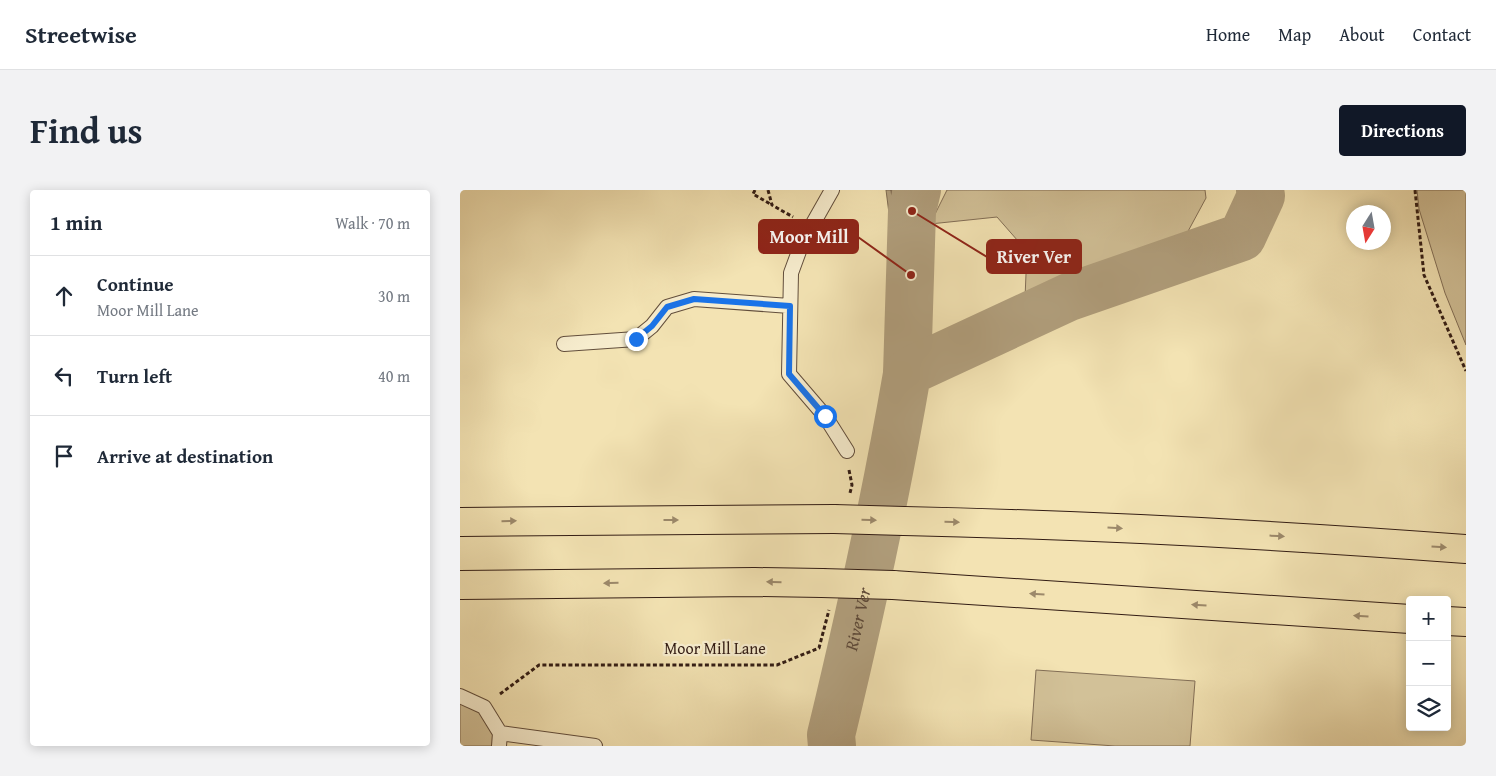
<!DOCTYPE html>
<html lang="en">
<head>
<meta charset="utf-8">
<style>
  :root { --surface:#fff; --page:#f2f2f3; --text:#1f2937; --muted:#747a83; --line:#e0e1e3; --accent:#111827 }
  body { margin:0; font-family:"Gentium Book Plus",serif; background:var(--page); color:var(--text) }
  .controls { position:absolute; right:15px; bottom:15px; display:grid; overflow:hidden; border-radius:5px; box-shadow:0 2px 12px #0003 }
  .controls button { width:45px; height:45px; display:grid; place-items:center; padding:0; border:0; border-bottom:1px solid var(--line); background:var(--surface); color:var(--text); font:25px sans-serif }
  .compass { position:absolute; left:886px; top:15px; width:45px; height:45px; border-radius:50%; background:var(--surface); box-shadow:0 2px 12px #0003; rotate:191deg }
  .stop { position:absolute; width:15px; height:15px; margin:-11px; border:4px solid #1a73e8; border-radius:50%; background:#fff }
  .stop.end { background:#1a73e8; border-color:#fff; box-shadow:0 1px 5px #0008 }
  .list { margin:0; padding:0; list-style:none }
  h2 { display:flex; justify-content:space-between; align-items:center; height:65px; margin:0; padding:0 20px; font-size:21px }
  h2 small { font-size:16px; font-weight:400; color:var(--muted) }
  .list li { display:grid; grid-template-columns:32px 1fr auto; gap:15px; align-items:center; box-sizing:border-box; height:80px; padding:0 20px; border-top:1px solid var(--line) }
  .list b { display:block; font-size:19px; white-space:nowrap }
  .list p { margin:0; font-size:16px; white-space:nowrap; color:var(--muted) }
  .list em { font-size:16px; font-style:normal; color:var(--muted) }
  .icon { flex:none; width:28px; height:28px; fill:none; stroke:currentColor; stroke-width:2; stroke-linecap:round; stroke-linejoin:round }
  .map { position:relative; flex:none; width:1006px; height:556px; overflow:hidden; border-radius:5px }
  header { display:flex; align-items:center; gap:30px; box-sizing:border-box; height:70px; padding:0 25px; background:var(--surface); border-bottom:1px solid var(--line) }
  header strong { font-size:24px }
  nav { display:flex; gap:28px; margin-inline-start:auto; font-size:18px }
  .intro { display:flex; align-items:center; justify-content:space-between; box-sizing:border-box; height:120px; padding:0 30px }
  h1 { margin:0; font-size:35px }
  .button { padding:12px 22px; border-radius:5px; background:var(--accent); color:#fff; font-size:18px; font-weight:700 }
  main { display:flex; gap:30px; padding:0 30px }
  aside { flex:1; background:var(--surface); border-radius:5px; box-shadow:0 2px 12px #0003 }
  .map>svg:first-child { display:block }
  .green { fill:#d2c198; stroke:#826e56 }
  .water { fill:#b19f7d; stroke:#7e6b53 }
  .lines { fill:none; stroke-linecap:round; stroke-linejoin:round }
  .shore { stroke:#725e48; stroke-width:1 }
  .river { stroke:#b19f7d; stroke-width:48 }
  .service-casing { stroke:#624e3c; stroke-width:16 }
  .motorway-casing { stroke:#321c14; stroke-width:30 }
  .path { stroke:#321c14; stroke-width:3; stroke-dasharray:4 2.5; stroke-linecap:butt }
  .service { stroke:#f7edce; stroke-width:14 }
  .motorway { stroke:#f3e3b3; stroke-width:28 }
  .motorway-bridge-casing { stroke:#321c14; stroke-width:30; stroke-linecap:butt }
  .motorway-bridge { stroke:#f3e3b3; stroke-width:28 }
  .oneway { fill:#9c896b }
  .route { stroke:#1a73e8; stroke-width:6 }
  .labels { text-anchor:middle; stroke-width:4.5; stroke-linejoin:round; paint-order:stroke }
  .street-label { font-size:16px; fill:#321c14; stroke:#f7edce }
  .water-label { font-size:18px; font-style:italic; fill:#5e4a39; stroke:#f7edce }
  .leader { fill:none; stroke:#8f2418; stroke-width:2 }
  .callout-dot { fill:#8f2418; stroke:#f7edce; stroke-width:2 }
  .callout { fill:#8f2418; stroke:#8f2418; stroke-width:2 }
  .callout-label { font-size:18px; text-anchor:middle; font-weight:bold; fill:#fff }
</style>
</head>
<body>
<header>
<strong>Streetwise</strong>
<nav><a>Home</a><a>Map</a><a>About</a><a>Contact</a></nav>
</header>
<div class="intro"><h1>Find us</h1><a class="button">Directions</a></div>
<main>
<aside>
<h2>1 min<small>Walk · 70 m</small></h2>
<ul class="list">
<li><svg class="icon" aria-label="ahead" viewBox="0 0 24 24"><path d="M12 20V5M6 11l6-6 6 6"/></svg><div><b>Continue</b><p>Moor Mill Lane</p></div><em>30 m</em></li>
<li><svg class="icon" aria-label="left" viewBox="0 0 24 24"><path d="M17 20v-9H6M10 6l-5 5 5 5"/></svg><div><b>Turn left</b></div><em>40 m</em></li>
<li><svg class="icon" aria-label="arrive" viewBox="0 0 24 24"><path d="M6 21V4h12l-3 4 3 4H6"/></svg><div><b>Arrive at destination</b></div></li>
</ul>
</aside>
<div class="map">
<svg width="1006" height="556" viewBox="0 0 1006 556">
  <rect width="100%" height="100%" fill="#f3e3b3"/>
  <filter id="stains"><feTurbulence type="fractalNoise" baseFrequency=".004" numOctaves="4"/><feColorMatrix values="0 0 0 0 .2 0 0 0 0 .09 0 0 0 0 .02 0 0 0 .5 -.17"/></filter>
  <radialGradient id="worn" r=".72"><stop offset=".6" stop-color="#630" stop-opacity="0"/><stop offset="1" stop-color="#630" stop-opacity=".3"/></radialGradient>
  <path class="green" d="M 487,0 L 745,0 L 746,8 L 719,58 L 654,84 L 565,108 L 566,84 L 558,51 L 537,27 L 470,34 Z
    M 957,0 L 1006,0 L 1006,155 L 985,103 L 959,19 Z
    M 576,480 L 735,491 L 730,556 L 655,556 L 571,550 Z
    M 0,506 L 24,517 L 39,556 L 0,556 Z"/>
  <path class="water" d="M 426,0 L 477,0 L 460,41 L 431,39 Z"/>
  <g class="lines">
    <path class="shore" d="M 431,0 L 435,33 L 455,36 L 458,34 L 471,0
      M 437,0 L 440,27 L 451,29 L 453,27 L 464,0"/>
    <g class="river">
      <path d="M 447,184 L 452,21 L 457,0"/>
      <path id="s1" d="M 372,556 L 371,545 C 400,425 426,306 447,184 L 454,179 L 609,107 L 782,47 L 801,6 L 800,0"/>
    </g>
    <defs>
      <path id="service" d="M 372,0 L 342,53 L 331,83 L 329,184 L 365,226 L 387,261
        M 104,154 L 176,149 L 192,136 L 207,117 L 234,109 L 330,116
        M 0,506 L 24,517 L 40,543 L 39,556
        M 40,543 L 135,556"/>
      <path id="motorway" d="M 444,331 C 631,335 819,345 1006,359
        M 0,332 L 374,329
        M 0,395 L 295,392 L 362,393
        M 433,395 L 950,429
        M 987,431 L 1006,432"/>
    </defs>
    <use href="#service" class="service-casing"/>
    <use href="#motorway" class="motorway-casing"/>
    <path class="path" d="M 295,0 L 293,4 L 312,15
      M 308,0 L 312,15 L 333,27
      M 955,0 L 964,85 L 1006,181
      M 389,280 L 392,295 L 390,303
      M 40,504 L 79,475 L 317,475 L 359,458 L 369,420"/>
    <use href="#service" class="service"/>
    <use href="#motorway" class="motorway"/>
    <defs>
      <path id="motorway-bridge" d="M 374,329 L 444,331
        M 362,393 L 433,395"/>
    </defs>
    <use href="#motorway-bridge" class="motorway-bridge-casing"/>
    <use href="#motorway-bridge" class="motorway-bridge"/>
  </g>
  <defs><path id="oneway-solid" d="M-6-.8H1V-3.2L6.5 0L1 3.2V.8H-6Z" transform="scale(1.25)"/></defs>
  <g class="oneway">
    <use href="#oneway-solid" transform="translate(211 330)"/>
    <use href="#oneway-solid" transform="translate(409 330) rotate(2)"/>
    <use href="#oneway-solid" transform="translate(49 331) rotate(-1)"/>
    <use href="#oneway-solid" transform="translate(492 332) rotate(1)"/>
    <use href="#oneway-solid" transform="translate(655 338) rotate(3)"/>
    <use href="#oneway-solid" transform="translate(817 346) rotate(3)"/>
    <use href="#oneway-solid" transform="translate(979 357) rotate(4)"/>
    <use href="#oneway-solid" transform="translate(314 392) rotate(-179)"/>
    <use href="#oneway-solid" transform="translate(151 393) rotate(179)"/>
    <use href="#oneway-solid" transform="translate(577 404) rotate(-176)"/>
    <use href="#oneway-solid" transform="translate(739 415) rotate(-176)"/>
    <use href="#oneway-solid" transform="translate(901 426) rotate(-176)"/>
  </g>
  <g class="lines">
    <path class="route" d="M 176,149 L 192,136 L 207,117 L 234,109 L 330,116 L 329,184 L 365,226"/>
  </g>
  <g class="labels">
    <g class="street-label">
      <text x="255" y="464">Moor Mill Lane</text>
    </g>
    <g class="water-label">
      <text dy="6" stroke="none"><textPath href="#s1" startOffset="130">River Ver</textPath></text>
    </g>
  </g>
  <path class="leader" d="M451 85L398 47M452 21L527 67"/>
  <g class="callout-dot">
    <circle cx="451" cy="85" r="5"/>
    <circle cx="452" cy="21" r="5"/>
  </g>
  <g class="callout">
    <rect x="299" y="30" width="99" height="33" rx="5"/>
    <rect x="527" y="50" width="94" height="33" rx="5"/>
  </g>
  <g class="callout-label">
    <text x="349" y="53">Moor Mill</text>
    <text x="574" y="73">River Ver</text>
  </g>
  <rect width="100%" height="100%" filter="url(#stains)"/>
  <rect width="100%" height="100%" fill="url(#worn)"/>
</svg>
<div class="controls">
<button>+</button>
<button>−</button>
<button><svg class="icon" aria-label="layers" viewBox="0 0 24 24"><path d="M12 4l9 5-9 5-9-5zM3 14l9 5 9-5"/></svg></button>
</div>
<svg class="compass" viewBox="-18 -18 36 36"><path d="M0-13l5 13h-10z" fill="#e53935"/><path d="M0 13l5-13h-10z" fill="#747a83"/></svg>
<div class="stop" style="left:365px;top:226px"></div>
<div class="stop end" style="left:176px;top:149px"></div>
</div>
</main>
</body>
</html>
